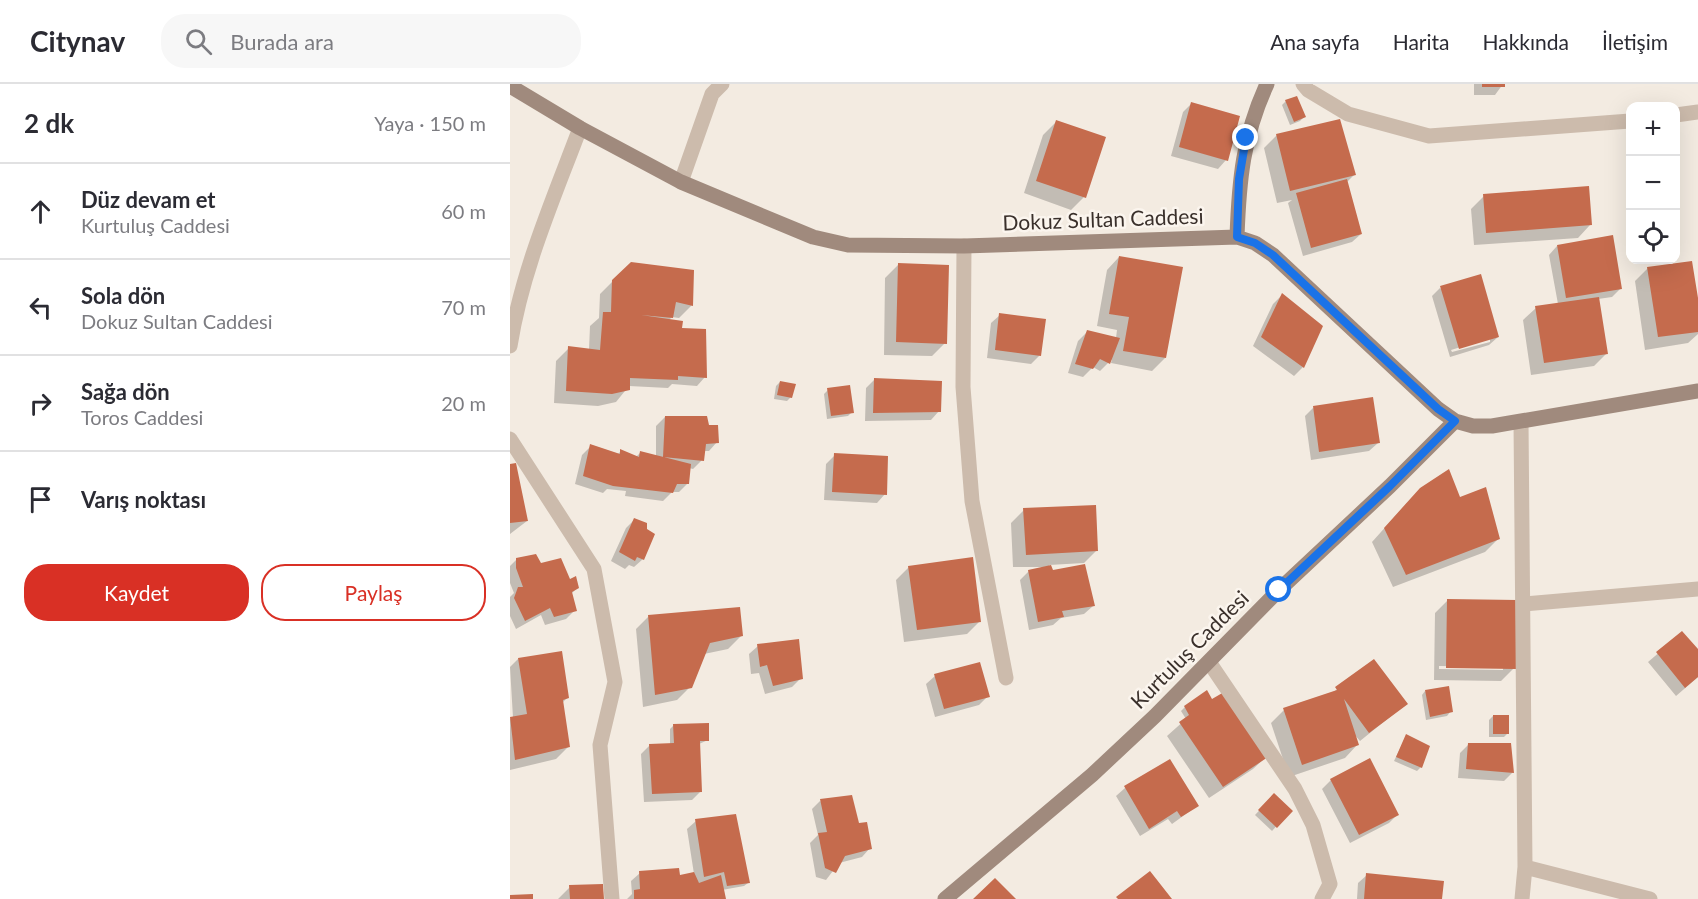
<!DOCTYPE html>
<html lang="tr">
<head>
<meta charset="utf-8">
<style>
  :root { --surface:#fff; --page:#f7f7f7; --text:#2b2b33; --muted:#7c7c81; --line:#e1e1e2; --accent:#d93025 }
  body { margin:0; font-family:Lato,sans-serif; background:var(--page); color:var(--text) }
  .controls { position:absolute; right:18px; top:18px; display:grid; overflow:hidden; border-radius:12px; box-shadow:0 6px 24px #0002 }
  .controls button { width:54px; height:54px; display:grid; place-items:center; padding:0; border:0; border-bottom:2px solid var(--line); background:var(--surface); color:var(--text); font:30px sans-serif }
  .stop { position:absolute; width:18px; height:18px; margin:-14px; border:4px solid #1a73e8; border-radius:50%; background:#fff }
  .stop.end { background:#1a73e8; border-color:#fff; box-shadow:0 2px 6px #0008 }
  .list { margin:0; padding:0; list-style:none }
  h2 { display:flex; justify-content:space-between; align-items:center; height:78px; margin:0; padding:0 24px; font-size:26px }
  h2 small { font-size:20px; font-weight:400; color:var(--muted) }
  .list li { display:grid; grid-template-columns:39px 1fr auto; gap:18px; align-items:center; box-sizing:border-box; height:96px; padding:0 24px; border-top:2px solid var(--line) }
  .list b { display:block; font-size:22px; white-space:nowrap }
  .list p { margin:0; font-size:20px; white-space:nowrap; color:var(--muted) }
  .list em { font-size:20px; font-style:normal; color:var(--muted) }
  .actions { display:flex; gap:12px; padding:18px 24px }
  .actions a { flex:1; padding:14px 0; border:2px solid var(--accent); border-radius:24px; text-align:center; font-size:21px; color:var(--accent) }
  .actions .main { background:var(--accent); color:#fff }
  .icon { flex:none; width:33px; height:33px; fill:none; stroke:currentColor; stroke-width:2; stroke-linecap:round; stroke-linejoin:round }
  .map { position:relative; flex:none; width:1188px; height:815px; overflow:hidden }
  header { display:flex; align-items:center; gap:36px; box-sizing:border-box; height:84px; padding:0 30px; background:var(--surface); border-bottom:2px solid var(--line) }
  header strong { font-size:28px }
  nav { display:flex; gap:33px; margin-inline-start:auto; font-size:21px }
  .search { width:420px; height:54px; background:var(--page); display:flex; align-items:center; gap:15px; box-sizing:border-box; padding:0 21px; border-radius:24px; color:var(--muted); font-size:22px }
  main { display:flex }
  aside { flex:1; background:var(--surface) }
  .map>svg:first-child { display:block }
  .shadow { fill:#0003; fill-rule:evenodd }
  .building { fill:#c56b4d }
  .lines { fill:none; stroke-linecap:round; stroke-linejoin:round }
  .street { stroke:#ccbbac; stroke-width:15 }
  .secondary { stroke:#a08a7d; stroke-width:15 }
  .route { stroke:#1a73e8; stroke-width:8 }
  .labels { text-anchor:middle; stroke-width:5; stroke-linejoin:round; paint-order:stroke }
  .street-label { font-size:21px; fill:#3a302b; stroke:#fbf5ee }
</style>
</head>
<body>
<header>
<strong>Citynav</strong>
<div class="search"><svg class="icon" aria-label="search" viewBox="0 0 24 24"><circle cx="10" cy="10" r="6"/><path d="M15 15l6 6"/></svg>Burada ara</div>
<nav><a>Ana sayfa</a><a>Harita</a><a>Hakkında</a><a>İletişim</a></nav>
</header>
<main>
<aside>
<h2>2 dk<small>Yaya · 150 m</small></h2>
<ul class="list">
<li><svg class="icon" aria-label="ahead" viewBox="0 0 24 24"><path d="M12 20V5M6 11l6-6 6 6"/></svg><div><b>Düz devam et</b><p>Kurtuluş Caddesi</p></div><em>60 m</em></li>
<li><svg class="icon" aria-label="left" viewBox="0 0 24 24"><path d="M17 20v-9H6M10 6l-5 5 5 5"/></svg><div><b>Sola dön</b><p>Dokuz Sultan Caddesi</p></div><em>70 m</em></li>
<li><svg class="icon" aria-label="right" viewBox="0 0 24 24"><path d="M7 20v-9h11M14 6l5 5-5 5"/></svg><div><b>Sağa dön</b><p>Toros Caddesi</p></div><em>20 m</em></li>
<li><svg class="icon" aria-label="arrive" viewBox="0 0 24 24"><path d="M6 21V4h12l-3 4 3 4H6"/></svg><div><b>Varış noktası</b></div></li>
</ul>
<div class="actions"><a class="main">Kaydet</a><a>Paylaş</a></div>
</aside>
<div class="map">
<svg width="1188" height="815" viewBox="0 0 1188 815">
  <rect width="100%" height="100%" fill="#f3ebe1"/>
  <path class="shadow" d="M 964,0 L 993,0 L 985,11 L 964,11 Z
    M 776,17 L 794,33 L 790,37 L 780,41 L 772,21 Z
    M 682,19 L 716,76 L 708,85 L 661,72 L 673,28 Z
    M 546,38 L 574,113 L 561,126 L 514,109 L 533,51 Z
    M 767,51 L 844,91 L 836,99 L 851,150 L 842,158 L 793,172 L 778,119 L 782,116 L 767,119 L 754,64 Z
    M 974,112 L 1080,141 L 1068,154 L 964,161 L 961,125 Z
    M 1047,162 L 1111,204 L 1102,213 L 1088,215 L 1097,269 L 1084,282 L 1021,291 L 1013,236 L 1026,224 L 1048,220 L 1039,171 Z
    M 609,173 L 655,274 L 642,287 L 601,279 L 602,275 L 590,287 L 583,283 L 573,293 L 558,289 L 568,257 L 577,248 L 606,254 L 607,246 L 587,242 L 597,186 Z
    M 388,181 L 435,259 L 422,272 L 374,271 L 375,194 Z
    M 1138,184 L 1188,214 L 1188,250 L 1178,259 L 1135,266 L 1125,197 Z
    M 103,197 L 182,221 L 169,234 L 162,233 L 158,237 L 170,245 L 195,293 L 187,302 L 162,300 L 158,304 L 119,302 L 106,318 L 88,322 L 44,319 L 46,277 L 59,264 L 79,266 L 80,242 L 89,234 L 90,210 Z
    M 930,204 L 988,253 L 979,261 L 940,273 L 922,212 ZM 980,254 L 980,258 L 942,268 L 941,266 Z
    M 772,211 L 793,283 L 784,292 L 743,262 L 763,220 Z
    M 490,231 L 530,271 L 521,280 L 477,274 L 481,239 Z
    M 365,295 L 429,327 L 421,336 L 355,337 L 356,304 Z
    M 270,298 L 281,313 L 277,317 L 264,315 L 266,302 Z
    M 318,306 L 342,328 L 338,332 L 317,335 L 314,310 Z
    M 803,324 L 868,359 L 859,367 L 801,376 L 795,332 Z
    M 155,333 L 197,342 L 207,358 L 199,367 L 193,367 L 192,376 L 183,385 L 179,384 L 178,399 L 169,408 L 162,408 L 153,417 L 115,412 L 116,407 L 97,405 L 93,409 L 65,400 L 72,371 L 81,362 L 107,371 L 111,367 L 126,373 L 130,369 L 146,372 L 146,342 Z
    M 325,371 L 375,410 L 367,419 L 314,416 L 316,380 Z
    M 0,381 L 17,437 L 0,450 Z
    M 949,415 L 988,455 L 975,468 L 883,503 L 862,458 L 897,419 Z
    M 514,426 L 587,466 L 574,479 L 539,481 L 542,488 L 583,522 L 574,530 L 551,534 L 543,541 L 519,546 L 510,496 L 519,487 L 538,483 L 503,483 L 501,439 Z
    M 125,435 L 133,475 L 124,483 L 119,481 L 115,485 L 101,477 L 116,444 Z
    M 7,475 L 59,497 L 67,504 L 61,510 L 65,526 L 56,535 L 35,541 L 31,531 L 6,545 L 0,532 L 0,513 L 4,509 L 0,499 L 0,482 Z
    M 399,483 L 470,537 L 457,550 L 394,558 L 386,496 Z
    M 938,516 L 1004,584 L 991,597 L 924,596 L 925,529 ZM 929,582 L 993,583 L 993,586 L 929,585 Z
    M 139,532 L 231,552 L 218,565 L 194,570 L 180,603 L 167,616 L 133,623 L 126,545 Z
    M 1172,549 L 1188,568 L 1188,593 L 1166,612 L 1138,578 Z
    M 248,562 L 291,594 L 282,603 L 255,610 L 249,589 L 241,590 L 239,570 Z
    M 8,575 L 57,614 L 52,619 L 59,662 L 46,675 L 0,686 L 0,635 L 3,634 L 0,583 Z
    M 863,577 L 896,620 L 850,657 L 844,650 L 847,661 L 835,674 L 779,693 L 761,639 L 774,626 L 821,610 Z
    M 425,592 L 478,612 L 469,621 L 425,633 L 416,600 Z
    M 915,607 L 941,627 L 937,632 L 916,636 L 912,611 Z
    M 701,615 L 756,673 L 743,685 L 699,714 L 657,652 L 676,635 L 671,627 L 675,623 Z
    M 983,632 L 998,649 L 994,653 L 979,653 L 979,636 Z
    M 164,641 L 198,656 L 189,660 L 191,707 L 182,716 L 134,718 L 131,670 L 140,661 L 160,660 L 160,645 Z
    M 896,652 L 911,683 L 907,687 L 884,677 Z
    M 959,660 L 1003,688 L 994,697 L 948,694 L 950,669 Z
    M 860,676 L 887,731 L 879,739 L 840,759 L 812,705 L 821,696 Z
    M 659,677 L 687,722 L 662,740 L 658,735 L 630,752 L 606,712 L 615,704 Z
    M 764,711 L 780,727 L 762,747 L 745,731 Z
    M 310,717 L 348,741 L 360,764 L 352,773 L 329,779 L 316,796 L 306,793 L 300,759 L 308,751 L 302,725 Z
    M 186,737 L 238,799 L 234,802 L 212,806 L 214,815 L 117,815 L 122,810 L 121,797 L 130,789 L 168,792 L 184,790 L 177,745 Z
    M 857,791 L 931,815 L 847,815 L 848,799 Z
    M 60,803 L 92,815 L 48,815 Z"/>
  <path class="building" d="M 972,0 L 995,0 L 995,3 L 972,3 Z
    M 787,12 L 796,33 L 784,38 L 775,16 Z
    M 681,18 L 730,32 L 718,77 L 669,63 Z
    M 830,35 L 846,91 L 780,107 L 766,50 Z
    M 546,36 L 596,53 L 576,114 L 526,97 Z
    M 837,95 L 852,150 L 801,164 L 786,109 Z
    M 1079,102 L 1082,141 L 976,149 L 973,110 Z
    M 1103,151 L 1112,205 L 1056,214 L 1047,161 Z
    M 609,172 L 673,183 L 656,274 L 613,267 L 619,233 L 599,230 Z
    M 1182,177 L 1188,214 L 1188,248 L 1148,253 L 1137,183 Z
    M 121,178 L 184,186 L 183,222 L 166,218 L 163,234 L 131,231 L 173,237 L 172,244 L 196,245 L 197,294 L 168,292 L 168,296 L 120,294 L 120,306 L 102,310 L 56,307 L 58,262 L 90,266 L 93,228 L 101,228 L 102,196 Z
    M 388,179 L 439,181 L 437,260 L 386,258 Z
    M 971,190 L 989,253 L 949,265 L 930,202 Z
    M 772,209 L 813,242 L 794,284 L 751,253 Z
    M 1089,213 L 1098,270 L 1034,279 L 1025,222 Z
    M 489,229 L 536,235 L 531,272 L 485,266 Z
    M 577,246 L 610,254 L 600,280 L 590,275 L 583,285 L 565,280 Z
    M 364,294 L 432,297 L 431,328 L 363,329 Z
    M 270,297 L 286,300 L 282,314 L 267,311 Z
    M 340,301 L 344,329 L 321,332 L 317,304 Z
    M 863,313 L 870,359 L 809,368 L 803,322 Z
    M 155,332 L 197,332 L 199,341 L 208,341 L 209,359 L 196,360 L 194,377 L 153,373 Z
    M 80,360 L 110,370 L 110,365 L 129,373 L 130,367 L 181,380 L 179,400 L 167,400 L 163,409 L 103,402 L 73,392 Z
    M 324,369 L 378,372 L 377,411 L 322,408 Z
    M 6,379 L 18,437 L 0,439 L 0,380 Z
    M 939,385 L 950,413 L 976,403 L 990,455 L 896,491 L 874,444 L 910,404 Z
    M 586,421 L 588,467 L 516,471 L 513,424 Z
    M 124,434 L 137,439 L 137,445 L 145,450 L 134,476 L 127,473 L 125,477 L 109,468 Z
    M 26,470 L 31,479 L 51,474 L 60,495 L 66,492 L 69,504 L 62,508 L 67,527 L 44,533 L 40,524 L 15,537 L 4,514 L 8,503 L 13,503 L 6,484 L 6,474 Z
    M 463,473 L 471,538 L 407,546 L 398,482 Z
    M 575,480 L 585,522 L 552,527 L 554,533 L 528,538 L 518,486 L 541,481 L 543,486 Z
    M 937,515 L 1007,516 L 1006,585 L 936,584 Z
    M 230,523 L 233,552 L 200,559 L 182,604 L 145,611 L 138,531 Z
    M 1172,547 L 1188,565 L 1188,593 L 1175,604 L 1146,568 Z
    M 289,555 L 293,595 L 263,602 L 257,581 L 250,583 L 247,560 Z
    M 52,567 L 59,614 L 53,616 L 60,663 L 5,676 L 0,633 L 17,630 L 8,574 Z
    M 864,575 L 898,620 L 859,649 L 834,615 L 849,661 L 792,681 L 773,624 L 827,606 L 825,603 Z
    M 470,578 L 480,613 L 434,625 L 424,590 Z
    M 939,602 L 943,628 L 920,633 L 915,606 Z
    M 697,606 L 702,615 L 714,608 L 758,673 L 713,703 L 669,638 L 679,631 L 674,622 Z
    M 983,631 L 999,631 L 999,650 L 983,650 Z
    M 199,639 L 199,657 L 190,657 L 192,708 L 142,710 L 139,660 L 164,659 L 163,640 Z
    M 896,650 L 920,662 L 912,684 L 886,673 Z
    M 958,659 L 1001,659 L 1004,689 L 956,685 Z
    M 860,674 L 889,731 L 849,751 L 820,695 Z
    M 660,675 L 689,722 L 671,733 L 667,727 L 639,745 L 614,702 Z
    M 764,709 L 783,727 L 767,744 L 748,726 Z
    M 342,711 L 349,739 L 357,738 L 362,765 L 335,772 L 326,789 L 315,784 L 308,749 L 317,748 L 310,715 Z
    M 226,730 L 240,799 L 217,802 L 214,788 L 194,793 L 185,735 Z
    M 169,784 L 170,791 L 184,788 L 189,799 L 211,791 L 216,815 L 124,815 L 124,806 L 130,805 L 129,787 Z
    M 640,787 L 662,815 L 608,815 L 606,813 Z
    M 856,789 L 934,797 L 932,815 L 854,815 Z
    M 485,794 L 506,815 L 463,815 Z
    M 93,800 L 94,815 L 60,815 L 59,801 Z
    M 23,810 L 23,815 L 0,815 L 0,811 Z"/>
  <g class="lines">
    <path class="street" d="M 793,0 L 798,6 L 838,30 L 919,52 L 1120,37
      M 1166,31 L 1188,28
      M 171,98 L 202,10 L 212,0
      M 454,162 L 453,303 L 462,417 L 496,594
      M 0,262 C 12,186 43,116 70,44
      M 1011,338 L 1015,783 L 1012,815
      M 0,355 L 84,485 L 105,598 L 90,661 L 102,815
      M 1013,520 L 1188,505
      M 699,578 L 785,705 L 803,741 L 820,800 L 812,815
      M 1015,783 L 1140,815"/>
    <path class="secondary" d="M 0,2 L 70,44 L 171,98 L 303,153 L 338,161 L 454,162 L 727,153 L 745,159 L 763,171 L 928,325 L 945,337 L 963,342 L 982,342 L 1188,307
      M 727,153 C 729,96 733,52 757,0
      M 435,815 L 582,691 L 645,632 L 769,506 L 880,402 L 945,337"/>
  </g>
  <g class="lines">
    <path class="route" d="M 736,54 L 729,95 L 727,153 L 745,159 L 763,171 L 928,325 L 945,337 L 880,402 L 769,506"/>
  </g>
  <g class="labels">
    <g class="street-label">
      <text transform="translate(593 136) rotate(-2)" y="7">Dokuz Sultan Caddesi</text>
      <text transform="translate(680 566) rotate(-45)" y="7">Kurtuluş Caddesi</text>
    </g>
  </g>
</svg>
<div class="controls">
<button>+</button>
<button>−</button>
<button><svg class="icon" aria-label="locate" viewBox="0 0 24 24"><circle cx="12" cy="12" r="6"/><path d="M12 2v4M12 18v4M2 12h4M18 12h4"/></svg></button>
</div>
<div class="stop" style="left:769px;top:506px"></div>
<div class="stop end" style="left:736px;top:54px"></div>
</div>
</main>
</body>
</html>
